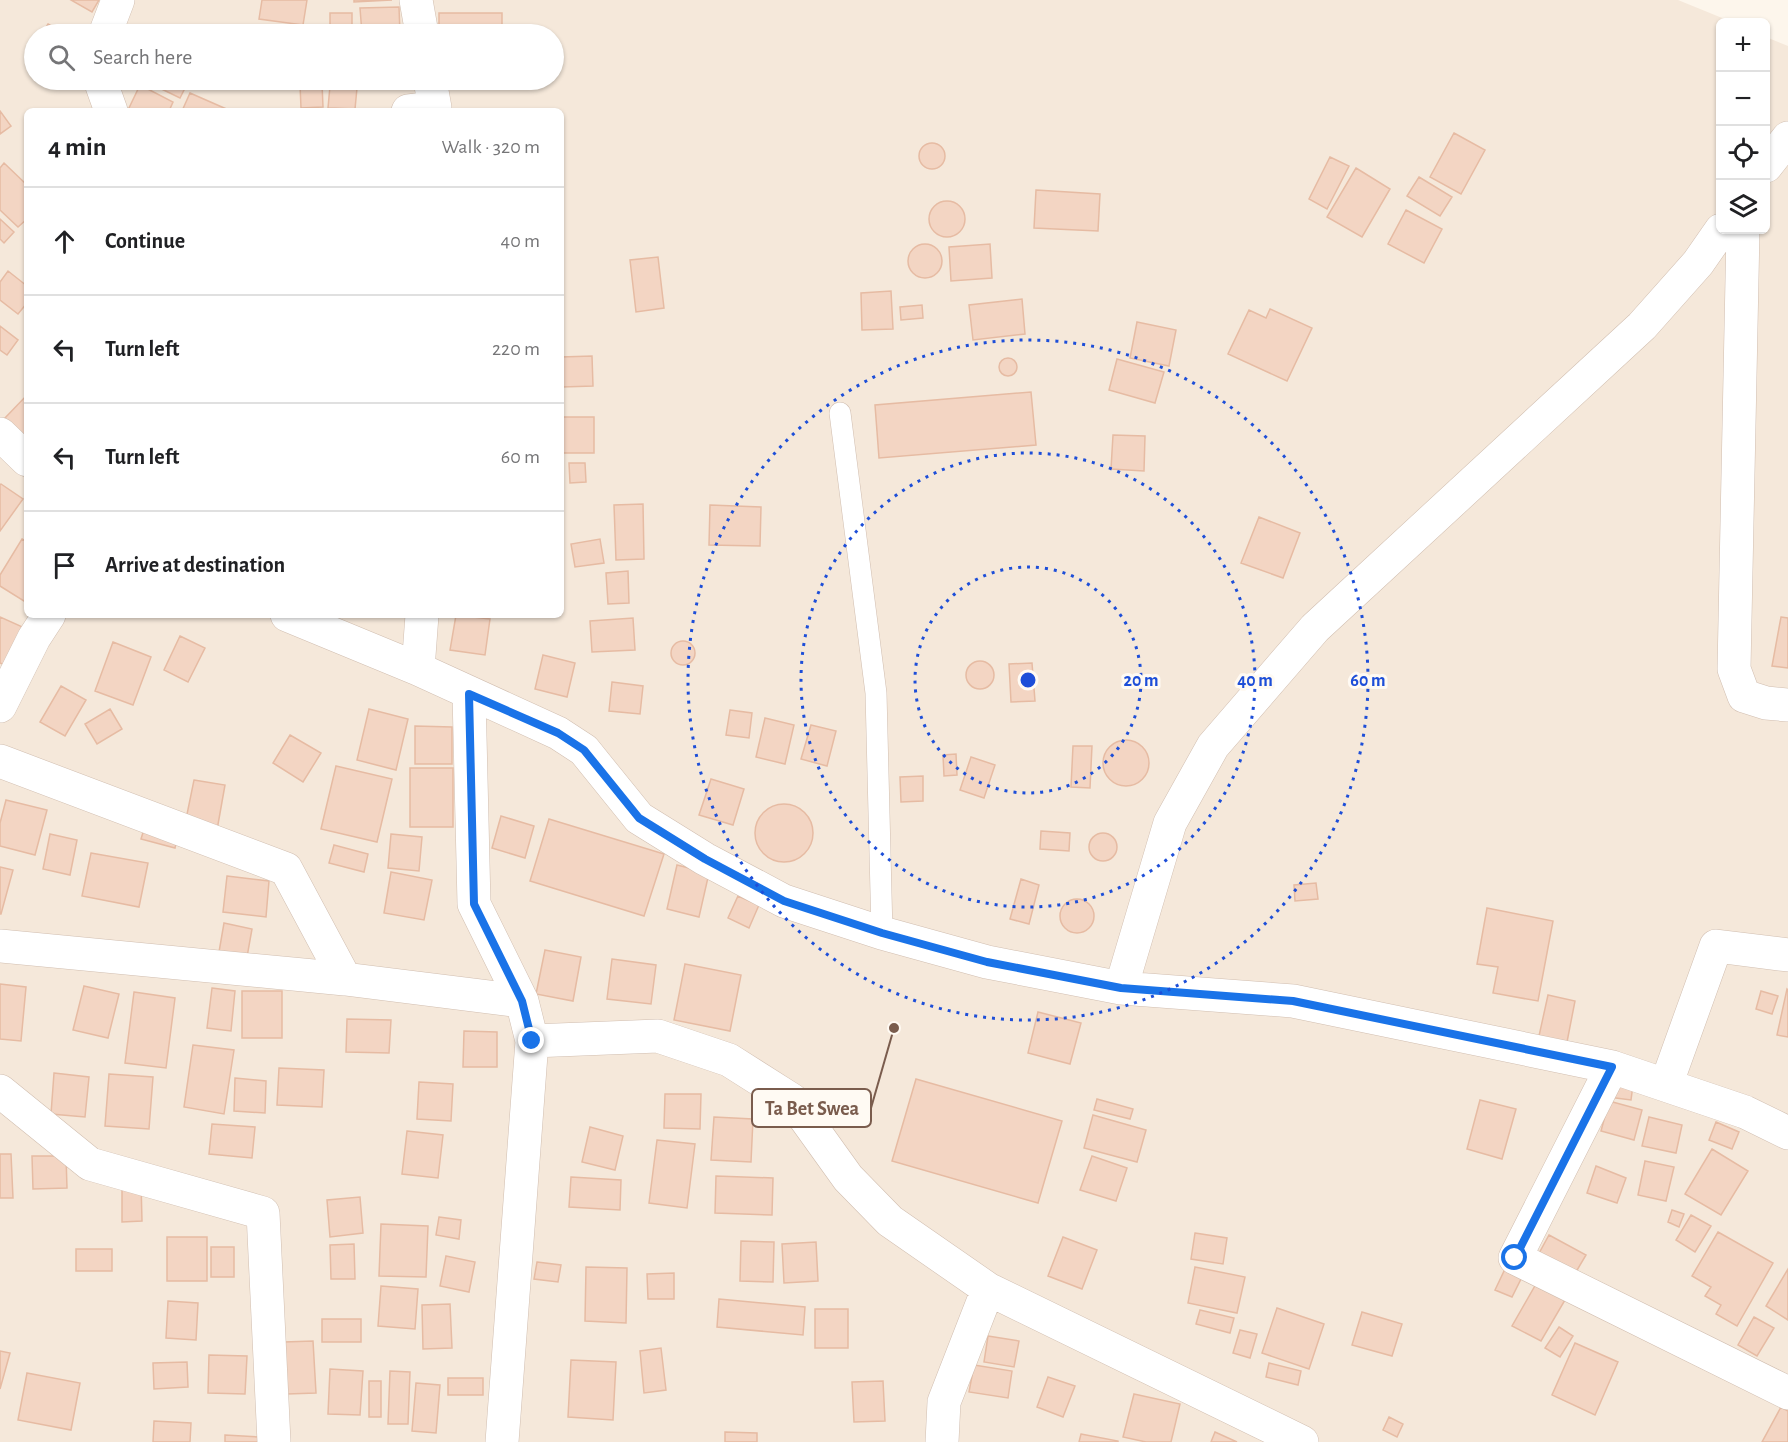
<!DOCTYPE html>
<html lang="en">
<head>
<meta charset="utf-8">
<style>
  :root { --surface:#fff; --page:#f2f2f2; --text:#202124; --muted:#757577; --line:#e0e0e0 }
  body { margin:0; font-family:"Alegreya Sans",sans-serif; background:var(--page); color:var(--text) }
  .controls { position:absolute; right:18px; top:18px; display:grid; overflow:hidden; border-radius:9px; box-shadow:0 2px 4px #0004 }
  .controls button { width:54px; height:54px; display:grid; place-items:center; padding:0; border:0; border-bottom:2px solid var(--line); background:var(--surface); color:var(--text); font:30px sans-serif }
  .stop { position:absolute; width:18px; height:18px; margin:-14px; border:4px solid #1a73e8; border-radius:50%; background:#fff }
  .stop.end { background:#1a73e8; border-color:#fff; box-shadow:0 2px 6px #0008 }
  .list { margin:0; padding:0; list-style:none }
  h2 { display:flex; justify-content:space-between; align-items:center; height:78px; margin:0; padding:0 24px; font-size:26px }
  h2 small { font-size:20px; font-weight:400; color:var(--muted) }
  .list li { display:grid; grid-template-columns:39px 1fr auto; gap:18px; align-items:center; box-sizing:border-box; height:108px; padding:0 24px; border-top:2px solid var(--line) }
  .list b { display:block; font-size:22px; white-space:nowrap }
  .list em { font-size:20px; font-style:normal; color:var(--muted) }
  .icon { flex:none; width:33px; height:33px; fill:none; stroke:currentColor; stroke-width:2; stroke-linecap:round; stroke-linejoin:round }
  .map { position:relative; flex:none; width:1788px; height:1442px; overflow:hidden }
  .search { position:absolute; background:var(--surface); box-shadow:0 2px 4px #0004; left:24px; top:24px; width:540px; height:66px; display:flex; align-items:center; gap:15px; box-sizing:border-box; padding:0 21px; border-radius:33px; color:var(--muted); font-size:22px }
  .panel { position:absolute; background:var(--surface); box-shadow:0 2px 4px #0004; left:24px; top:108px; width:540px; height:510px; border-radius:9px }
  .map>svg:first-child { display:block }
  .residential { fill:#f5e8da; fill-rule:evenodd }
  .building { fill:#f3d5c3; stroke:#e6bba3; stroke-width:1.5 }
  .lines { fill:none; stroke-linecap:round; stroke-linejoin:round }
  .service-casing { stroke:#d1beb0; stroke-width:22 }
  .minor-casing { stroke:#d1beb0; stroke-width:34 }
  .service { stroke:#fff; stroke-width:21 }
  .minor { stroke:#fff; stroke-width:33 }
  .route { stroke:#1a73e8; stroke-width:8 }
  .ring { fill:none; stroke:#1d4ed8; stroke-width:3; stroke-dasharray:3 6 }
  .centre { fill:#1d4ed8; stroke:#fffaf3; stroke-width:3 }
  .ring-label { font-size:18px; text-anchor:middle; font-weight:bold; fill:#1d4ed8; stroke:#fffaf3; stroke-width:6; stroke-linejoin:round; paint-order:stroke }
  .leader { fill:none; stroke:#7a5c4d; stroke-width:2 }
  .callout-dot { fill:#7a5c4d; stroke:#fffaf3; stroke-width:2 }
  .callout { fill:#fffaf3; stroke:#7a5c4d; stroke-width:2 }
  .callout-label { font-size:20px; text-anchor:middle; font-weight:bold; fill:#7a5c4d }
</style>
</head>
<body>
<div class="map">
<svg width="1788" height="1442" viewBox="0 0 1788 1442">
  <rect width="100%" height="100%" fill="#fdf6ec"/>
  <path class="residential" d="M 0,0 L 1678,0 L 1732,22 L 1720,22 L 1720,230 L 1766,230 L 1766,37 L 1788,46 L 1788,1442 L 0,1442 ZM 34,34 L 554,34 L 554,80 L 34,80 ZM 27,111 L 561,111 L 561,615 L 27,615 Z"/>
  <path class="building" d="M 71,0 L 99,0 L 92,12 Z
    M 262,0 L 307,0 L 303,25 L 259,19 Z
    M 354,0 L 392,0 L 354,2 Z
    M 399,7 L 400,34 L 362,34 L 360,8 Z
    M 330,13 L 352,13 L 352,34 L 330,34 Z
    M 439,13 L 502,13 L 502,34 L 439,34 Z
    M 48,24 L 66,34 L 42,34 Z
    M 187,26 L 202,34 L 182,34 Z
    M 34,47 L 34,66 L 26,61 Z
    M 143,80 L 189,80 L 180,98 Z
    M 204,80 L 236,80 L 235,86 Z
    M 322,83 L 323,107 L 301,108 L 300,84 Z
    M 140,85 L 173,102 L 169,111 L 134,111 L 129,108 Z
    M 330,86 L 357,88 L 355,109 L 328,108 Z
    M 190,93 L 231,111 L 182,111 Z
    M 0,111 L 11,126 L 0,134 Z
    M 1454,133 L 1485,150 L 1461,194 L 1430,177 Z
    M919 156a13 13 0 1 1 26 0a13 13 0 1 1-26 0Z
    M 1330,157 L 1349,166 L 1327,209 L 1309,199 Z
    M 4,163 L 27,185 L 27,219 L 18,227 L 0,210 L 0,168 Z
    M 1356,168 L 1390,189 L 1362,237 L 1327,217 Z
    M 1419,177 L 1452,197 L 1440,216 L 1407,196 Z
    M 1036,190 L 1100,194 L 1098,231 L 1034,228 Z
    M929 219a18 18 0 1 1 36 0a18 18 0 1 1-36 0Z
    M 1406,210 L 1442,229 L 1424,263 L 1388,244 Z
    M 0,219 L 14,232 L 4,243 L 0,239 Z
    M 990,244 L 992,278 L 951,281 L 949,247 Z
    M908 261a17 17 0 1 1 34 0a17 17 0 1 1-34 0Z
    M 658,257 L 664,308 L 636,312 L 630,260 Z
    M 8,271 L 27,286 L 27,303 L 18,314 L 0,300 L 0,282 Z
    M 891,291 L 893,329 L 862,330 L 861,293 Z
    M 1022,299 L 1025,334 L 973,340 L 969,305 Z
    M 922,305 L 923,318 L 901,320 L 900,307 Z
    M 1270,309 L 1312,328 L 1287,381 L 1228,354 L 1249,310 L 1266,318 Z
    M 1137,322 L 1176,330 L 1169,366 L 1130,358 Z
    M 0,326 L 18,340 L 7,355 L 0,350 Z
    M 592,356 L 593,386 L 562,387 L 561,357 Z
    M999 367a9 9 0 1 1 18 0a9 9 0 1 1-18 0Z
    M 1117,359 L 1164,372 L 1155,403 L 1109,390 Z
    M 1031,392 L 1036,445 L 879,458 L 875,405 Z
    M 27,395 L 27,440 L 4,419 Z
    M 561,417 L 594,417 L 594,453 L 561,453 Z
    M 1113,435 L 1145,436 L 1144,471 L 1111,469 Z
    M 569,463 L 585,463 L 586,482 L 570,483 Z
    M 1,484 L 23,499 L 0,531 L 0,485 Z
    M 643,504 L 644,559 L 616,560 L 614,505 Z
    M 710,505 L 761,507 L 760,546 L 709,545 Z
    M 1259,517 L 1300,533 L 1283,578 L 1241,563 Z
    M 22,539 L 27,542 L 27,603 L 0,586 L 0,575 Z
    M 600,539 L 604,563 L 575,567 L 571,544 Z
    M 628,571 L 629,603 L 608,604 L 606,573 Z
    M 456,615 L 490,619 L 485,655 L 450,650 Z
    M 0,617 L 27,629 L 9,667 L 0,663 Z
    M 1781,617 L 1788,618 L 1788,668 L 1772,666 Z
    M 633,618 L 635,650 L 592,652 L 590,621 Z
    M 180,636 L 205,648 L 188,682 L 164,670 Z
    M671 653a12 12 0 1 1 24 0a12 12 0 1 1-24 0Z
    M 113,642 L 151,657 L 133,705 L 95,691 Z
    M 543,655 L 575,663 L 567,697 L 535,689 Z
    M966 675a14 14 0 1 1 28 0a14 14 0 1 1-28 0Z
    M 1032,663 L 1035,701 L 1011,702 L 1009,664 Z
    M 612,682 L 643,686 L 640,714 L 609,711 Z
    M 61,686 L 86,700 L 65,736 L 40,722 Z
    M 110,709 L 122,729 L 97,744 L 85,724 Z
    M 369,709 L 408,719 L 396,770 L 357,760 Z
    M 730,710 L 752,713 L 749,738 L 726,735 Z
    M 765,718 L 794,725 L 785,764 L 756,757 Z
    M 811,725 L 836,731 L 827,766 L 801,759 Z
    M 415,726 L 452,727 L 452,764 L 415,764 Z
    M 290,735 L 321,753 L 303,782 L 273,763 Z
    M1103 763a23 23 0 1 1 46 0a23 23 0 1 1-46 0Z
    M 1073,746 L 1092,746 L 1090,788 L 1071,787 Z
    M 956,754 L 957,775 L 944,776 L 943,755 Z
    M 971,757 L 995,765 L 984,798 L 960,790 Z
    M 336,766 L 392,779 L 377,842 L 321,829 Z
    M 410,768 L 453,768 L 453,827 L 410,827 Z
    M 923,776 L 923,801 L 901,802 L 900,777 Z
    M 711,779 L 744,789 L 733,825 L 699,815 Z
    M 194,780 L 225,785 L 217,830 L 185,824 Z
    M 6,800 L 47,810 L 35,855 L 0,846 L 0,823 Z
    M755 833a29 29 0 1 1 58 0a29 29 0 1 1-58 0Z
    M 501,816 L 534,826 L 525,858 L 492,848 Z
    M 549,819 L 664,854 L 644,916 L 530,881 Z
    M 145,826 L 178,834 L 175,848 L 141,839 Z
    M 1041,831 L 1070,833 L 1069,851 L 1040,849 Z
    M1089 847a14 14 0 1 1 28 0a14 14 0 1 1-28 0Z
    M 50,834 L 77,840 L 70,875 L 43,869 Z
    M 391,834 L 422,837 L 419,871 L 388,868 Z
    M 334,845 L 368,854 L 364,872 L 329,863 Z
    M 91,853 L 148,863 L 139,907 L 82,896 Z
    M 677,865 L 709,873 L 699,917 L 667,909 Z
    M 0,867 L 13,870 L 1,914 L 0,914 Z
    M 391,872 L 432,880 L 424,920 L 384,913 Z
    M 227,876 L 269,881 L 266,917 L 223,912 Z
    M 1021,879 L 1039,885 L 1029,924 L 1010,919 Z
    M 1316,883 L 1318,899 L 1295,901 L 1294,885 Z
    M 738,896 L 759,905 L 749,928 L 728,918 Z
    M1060 916a17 17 0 1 1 34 0a17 17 0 1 1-34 0Z
    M 1487,908 L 1553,921 L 1538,1001 L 1493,993 L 1498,967 L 1477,964 Z
    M 224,923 L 252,929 L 247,957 L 219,952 Z
    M 545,950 L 581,957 L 573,1001 L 536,994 Z
    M 612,959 L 656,965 L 651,1004 L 607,999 Z
    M 685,964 L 741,975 L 730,1031 L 674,1020 Z
    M 0,984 L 26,987 L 21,1041 L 0,1039 Z
    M 84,986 L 119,994 L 108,1038 L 73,1030 Z
    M 212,988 L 235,991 L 231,1031 L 207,1028 Z
    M 1787,989 L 1788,990 L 1788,1037 L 1777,1035 Z
    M 242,991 L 282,991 L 282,1038 L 242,1038 Z
    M 1761,991 L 1778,996 L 1772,1014 L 1756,1009 Z
    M 134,992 L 175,998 L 166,1068 L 125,1063 Z
    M 1548,995 L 1575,1001 L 1567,1042 L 1539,1036 Z
    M 1038,1012 L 1081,1023 L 1070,1064 L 1028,1053 Z
    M 347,1019 L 391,1020 L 389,1053 L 346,1052 Z
    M 464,1031 L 497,1032 L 497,1067 L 463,1067 Z
    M 193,1045 L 234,1050 L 224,1114 L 184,1107 Z
    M 279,1068 L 324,1070 L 322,1107 L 277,1105 Z
    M 54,1073 L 89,1077 L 85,1117 L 51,1114 Z
    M 109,1074 L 153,1077 L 149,1129 L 105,1126 Z
    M 235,1078 L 266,1081 L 265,1113 L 234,1111 Z
    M 916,1079 L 1062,1121 L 1038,1203 L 892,1161 Z
    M 419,1082 L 453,1084 L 451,1121 L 417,1119 Z
    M 1610,1082 L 1633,1085 L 1631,1100 L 1608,1097 Z
    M 665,1094 L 701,1094 L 700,1129 L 664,1128 Z
    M 1097,1099 L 1133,1109 L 1130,1119 L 1094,1110 Z
    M 1480,1100 L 1516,1109 L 1502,1159 L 1467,1149 Z
    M 1609,1101 L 1642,1110 L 1634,1140 L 1601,1131 Z
    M 1093,1115 L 1146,1130 L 1137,1162 L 1084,1148 Z
    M 714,1117 L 753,1119 L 751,1162 L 711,1160 Z
    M 1649,1117 L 1682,1125 L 1676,1153 L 1642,1146 Z
    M 1716,1122 L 1739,1132 L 1732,1149 L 1709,1140 Z
    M 212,1124 L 255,1127 L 252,1158 L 209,1154 Z
    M 590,1127 L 623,1136 L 615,1170 L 582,1162 Z
    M 407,1131 L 443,1135 L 438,1178 L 402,1174 Z
    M 657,1140 L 695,1144 L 687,1208 L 649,1203 Z
    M 1712,1149 L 1748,1171 L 1721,1215 L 1685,1194 Z
    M 0,1154 L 11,1154 L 13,1198 L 0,1198 Z
    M 32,1156 L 66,1156 L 67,1188 L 33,1189 Z
    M 1092,1156 L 1127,1168 L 1116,1201 L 1080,1190 Z
    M 1645,1161 L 1674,1167 L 1666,1201 L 1638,1195 Z
    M 1596,1166 L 1626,1178 L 1617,1203 L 1587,1193 Z
    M 716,1176 L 773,1178 L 772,1215 L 715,1213 Z
    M 571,1177 L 621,1180 L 620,1210 L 569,1207 Z
    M 122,1183 L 141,1183 L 142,1221 L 122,1222 Z
    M 360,1197 L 363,1233 L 330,1237 L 327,1200 Z
    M 1672,1210 L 1684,1214 L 1679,1227 L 1668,1222 Z
    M 1691,1215 L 1711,1226 L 1695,1252 L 1676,1240 Z
    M 439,1217 L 461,1220 L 459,1239 L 436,1235 Z
    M 381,1224 L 428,1226 L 426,1277 L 379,1276 Z
    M 1718,1232 L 1773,1263 L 1737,1326 L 1716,1314 L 1721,1305 L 1705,1296 L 1711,1287 L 1692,1276 Z
    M 1195,1233 L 1227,1238 L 1223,1264 L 1191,1259 Z
    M 1549,1235 L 1586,1255 L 1573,1277 L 1537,1257 Z
    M 167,1237 L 207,1237 L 207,1281 L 167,1281 Z
    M 1063,1237 L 1097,1250 L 1082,1289 L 1048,1276 Z
    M 741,1241 L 774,1242 L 773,1282 L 740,1281 Z
    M 816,1242 L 818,1281 L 784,1283 L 782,1244 Z
    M 354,1244 L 355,1279 L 331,1279 L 330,1245 Z
    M 211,1247 L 234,1247 L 234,1277 L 211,1277 Z
    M 76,1249 L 112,1249 L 112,1271 L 76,1271 Z
    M 446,1256 L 475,1262 L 469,1292 L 440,1286 Z
    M 537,1262 L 561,1265 L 558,1282 L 534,1279 Z
    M 586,1267 L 627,1268 L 626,1323 L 585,1321 Z
    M 1195,1267 L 1245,1277 L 1237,1313 L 1188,1303 Z
    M 1505,1269 L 1522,1277 L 1512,1297 L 1495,1290 Z
    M 1788,1269 L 1788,1320 L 1766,1306 Z
    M 674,1273 L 674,1299 L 648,1299 L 647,1274 Z
    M 1536,1284 L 1565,1300 L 1541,1341 L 1512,1326 Z
    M 381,1286 L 418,1289 L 415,1329 L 378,1326 Z
    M 719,1299 L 805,1307 L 803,1335 L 717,1327 Z
    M 168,1301 L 198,1303 L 196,1340 L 166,1338 Z
    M 450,1304 L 452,1348 L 423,1349 L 422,1305 Z
    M 1277,1308 L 1324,1324 L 1309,1369 L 1262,1353 Z
    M 815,1309 L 848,1309 L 848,1348 L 815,1348 Z
    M 1200,1310 L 1234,1318 L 1230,1333 L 1196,1324 Z
    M 1362,1312 L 1402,1324 L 1392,1356 L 1352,1345 Z
    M 1754,1317 L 1774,1328 L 1757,1356 L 1738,1345 Z
    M 322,1319 L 361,1319 L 361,1342 L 322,1342 Z
    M 1559,1327 L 1573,1336 L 1560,1357 L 1545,1348 Z
    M 1240,1330 L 1257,1334 L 1250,1358 L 1233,1353 Z
    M 988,1336 L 1019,1341 L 1014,1367 L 984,1362 Z
    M 313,1341 L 316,1393 L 287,1394 L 284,1342 Z
    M 1575,1343 L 1618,1362 L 1595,1415 L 1552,1395 Z
    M 661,1348 L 666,1390 L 644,1393 L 640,1351 Z
    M 0,1351 L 10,1353 L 0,1389 Z
    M 209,1355 L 247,1356 L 245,1394 L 208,1393 Z
    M 571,1360 L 616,1362 L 613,1420 L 568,1417 Z
    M 187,1362 L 188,1387 L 154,1389 L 153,1363 Z
    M 1269,1363 L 1301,1371 L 1298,1385 L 1266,1377 Z
    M 974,1365 L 1012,1371 L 1008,1398 L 969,1392 Z
    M 330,1369 L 363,1371 L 360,1415 L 328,1414 Z
    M 390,1371 L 410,1372 L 408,1424 L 388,1424 Z
    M 27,1373 L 80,1383 L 71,1430 L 18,1420 Z
    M 1048,1377 L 1075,1386 L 1063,1417 L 1037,1407 Z
    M 448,1378 L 483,1378 L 483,1395 L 448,1395 Z
    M 369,1381 L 381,1381 L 381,1417 L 369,1417 Z
    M 883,1381 L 885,1421 L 854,1422 L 852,1382 Z
    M 416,1383 L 440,1385 L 436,1433 L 412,1431 Z
    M 1134,1394 L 1180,1404 L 1171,1442 L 1146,1442 L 1123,1437 Z
    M 1781,1407 L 1788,1411 L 1788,1442 L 1762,1442 Z
    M 1389,1417 L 1403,1424 L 1397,1437 L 1383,1430 Z
    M 154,1421 L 191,1423 L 190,1442 L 153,1442 Z
    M 725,1432 L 757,1433 L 757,1442 L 725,1442 Z
    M 1215,1432 L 1237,1442 L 1211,1442 Z
    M 1081,1434 L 1118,1441 L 1118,1442 L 1079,1442 Z
    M 225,1435 L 259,1437 L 258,1442 L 225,1442 Z"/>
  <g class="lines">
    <defs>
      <path id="service" d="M 840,413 L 876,693 L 882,933"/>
      <path id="minor" d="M 416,0 L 422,34
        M 105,34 L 118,0
        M 100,80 L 111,111
        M 408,111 L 435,108 L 430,80
        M 1766,166 L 1788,138
        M 1743,230 L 1734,669 L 1744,696 L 1766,703 L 1788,705
        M 0,434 L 27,460
        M 287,615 L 418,669 L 558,733 L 584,750 L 639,818 L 705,859 L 784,901 L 882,933 L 987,962 L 1121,988 L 1293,1001 L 1612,1067 L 1745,1112 L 1788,1133
        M 418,669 L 422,615
        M 469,694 L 474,904 L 522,1001 L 532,1041 L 658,1036 L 729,1060 L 792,1100 L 848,1178 L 890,1221 L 988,1289 L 1302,1442
        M 0,706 L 34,638 L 49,615
        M 0,761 L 286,869 L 345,979
        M 0,946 L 345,979 L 522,1001
        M 1121,988 L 1170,823 L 1213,746 L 1315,628 L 1642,326 L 1698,263 L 1721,230
        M 1612,1067 L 1515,1258 L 1788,1393
        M 1666,1085 L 1716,946 L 1788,955
        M 0,1091 L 90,1164 L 263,1213 L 274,1442
        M 502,1442 L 532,1041
        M 942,1442 L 944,1402 L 988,1289"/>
    </defs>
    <use href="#service" class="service-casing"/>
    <use href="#minor" class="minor-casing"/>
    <use href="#service" class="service"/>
    <use href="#minor" class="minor"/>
  </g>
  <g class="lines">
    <path class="route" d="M 532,1041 L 522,1001 L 474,904 L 469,694 L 558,733 L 584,750 L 639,818 L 705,859 L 784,901 L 882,933 L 987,962 L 1121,988 L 1293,1001 L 1612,1067 L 1515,1258"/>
  </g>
  <g class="ring">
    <circle cx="1028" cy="680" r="113"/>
    <circle cx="1028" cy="680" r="227"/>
    <circle cx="1028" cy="680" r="340"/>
  </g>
  <circle cx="1028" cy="680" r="9" class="centre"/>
  <g class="ring-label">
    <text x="1141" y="686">20 m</text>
    <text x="1255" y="686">40 m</text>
    <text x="1368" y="686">60 m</text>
  </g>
  <path class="leader" d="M894 1028L871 1108"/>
  <circle class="callout-dot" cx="894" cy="1028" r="6"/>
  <rect class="callout" x="752" y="1089" width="119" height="38" rx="6"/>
  <g class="callout-label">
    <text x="812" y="1115">Ta Bet Swea</text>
  </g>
</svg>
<div class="controls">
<button>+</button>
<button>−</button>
<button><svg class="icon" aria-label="locate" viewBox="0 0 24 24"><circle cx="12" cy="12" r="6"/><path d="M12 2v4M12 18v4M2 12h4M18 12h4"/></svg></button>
<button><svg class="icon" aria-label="layers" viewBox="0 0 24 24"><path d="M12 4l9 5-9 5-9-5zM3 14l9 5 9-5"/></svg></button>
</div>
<div class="stop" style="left:1515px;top:1258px"></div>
<div class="stop end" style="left:532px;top:1041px"></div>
<div class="search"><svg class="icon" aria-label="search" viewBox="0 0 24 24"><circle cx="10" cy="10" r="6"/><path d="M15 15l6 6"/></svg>Search here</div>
<section class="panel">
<h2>4 min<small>Walk · 320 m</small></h2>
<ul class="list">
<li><svg class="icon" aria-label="ahead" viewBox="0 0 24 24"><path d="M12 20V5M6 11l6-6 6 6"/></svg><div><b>Continue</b></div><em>40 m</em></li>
<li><svg class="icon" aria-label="left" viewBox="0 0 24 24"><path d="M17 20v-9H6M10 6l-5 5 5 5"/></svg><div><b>Turn left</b></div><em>220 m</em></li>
<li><svg class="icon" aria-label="left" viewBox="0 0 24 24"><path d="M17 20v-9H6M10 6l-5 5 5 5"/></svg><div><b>Turn left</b></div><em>60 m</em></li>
<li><svg class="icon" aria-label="arrive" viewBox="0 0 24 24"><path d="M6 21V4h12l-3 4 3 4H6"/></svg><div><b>Arrive at destination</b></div></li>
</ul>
</section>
</div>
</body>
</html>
